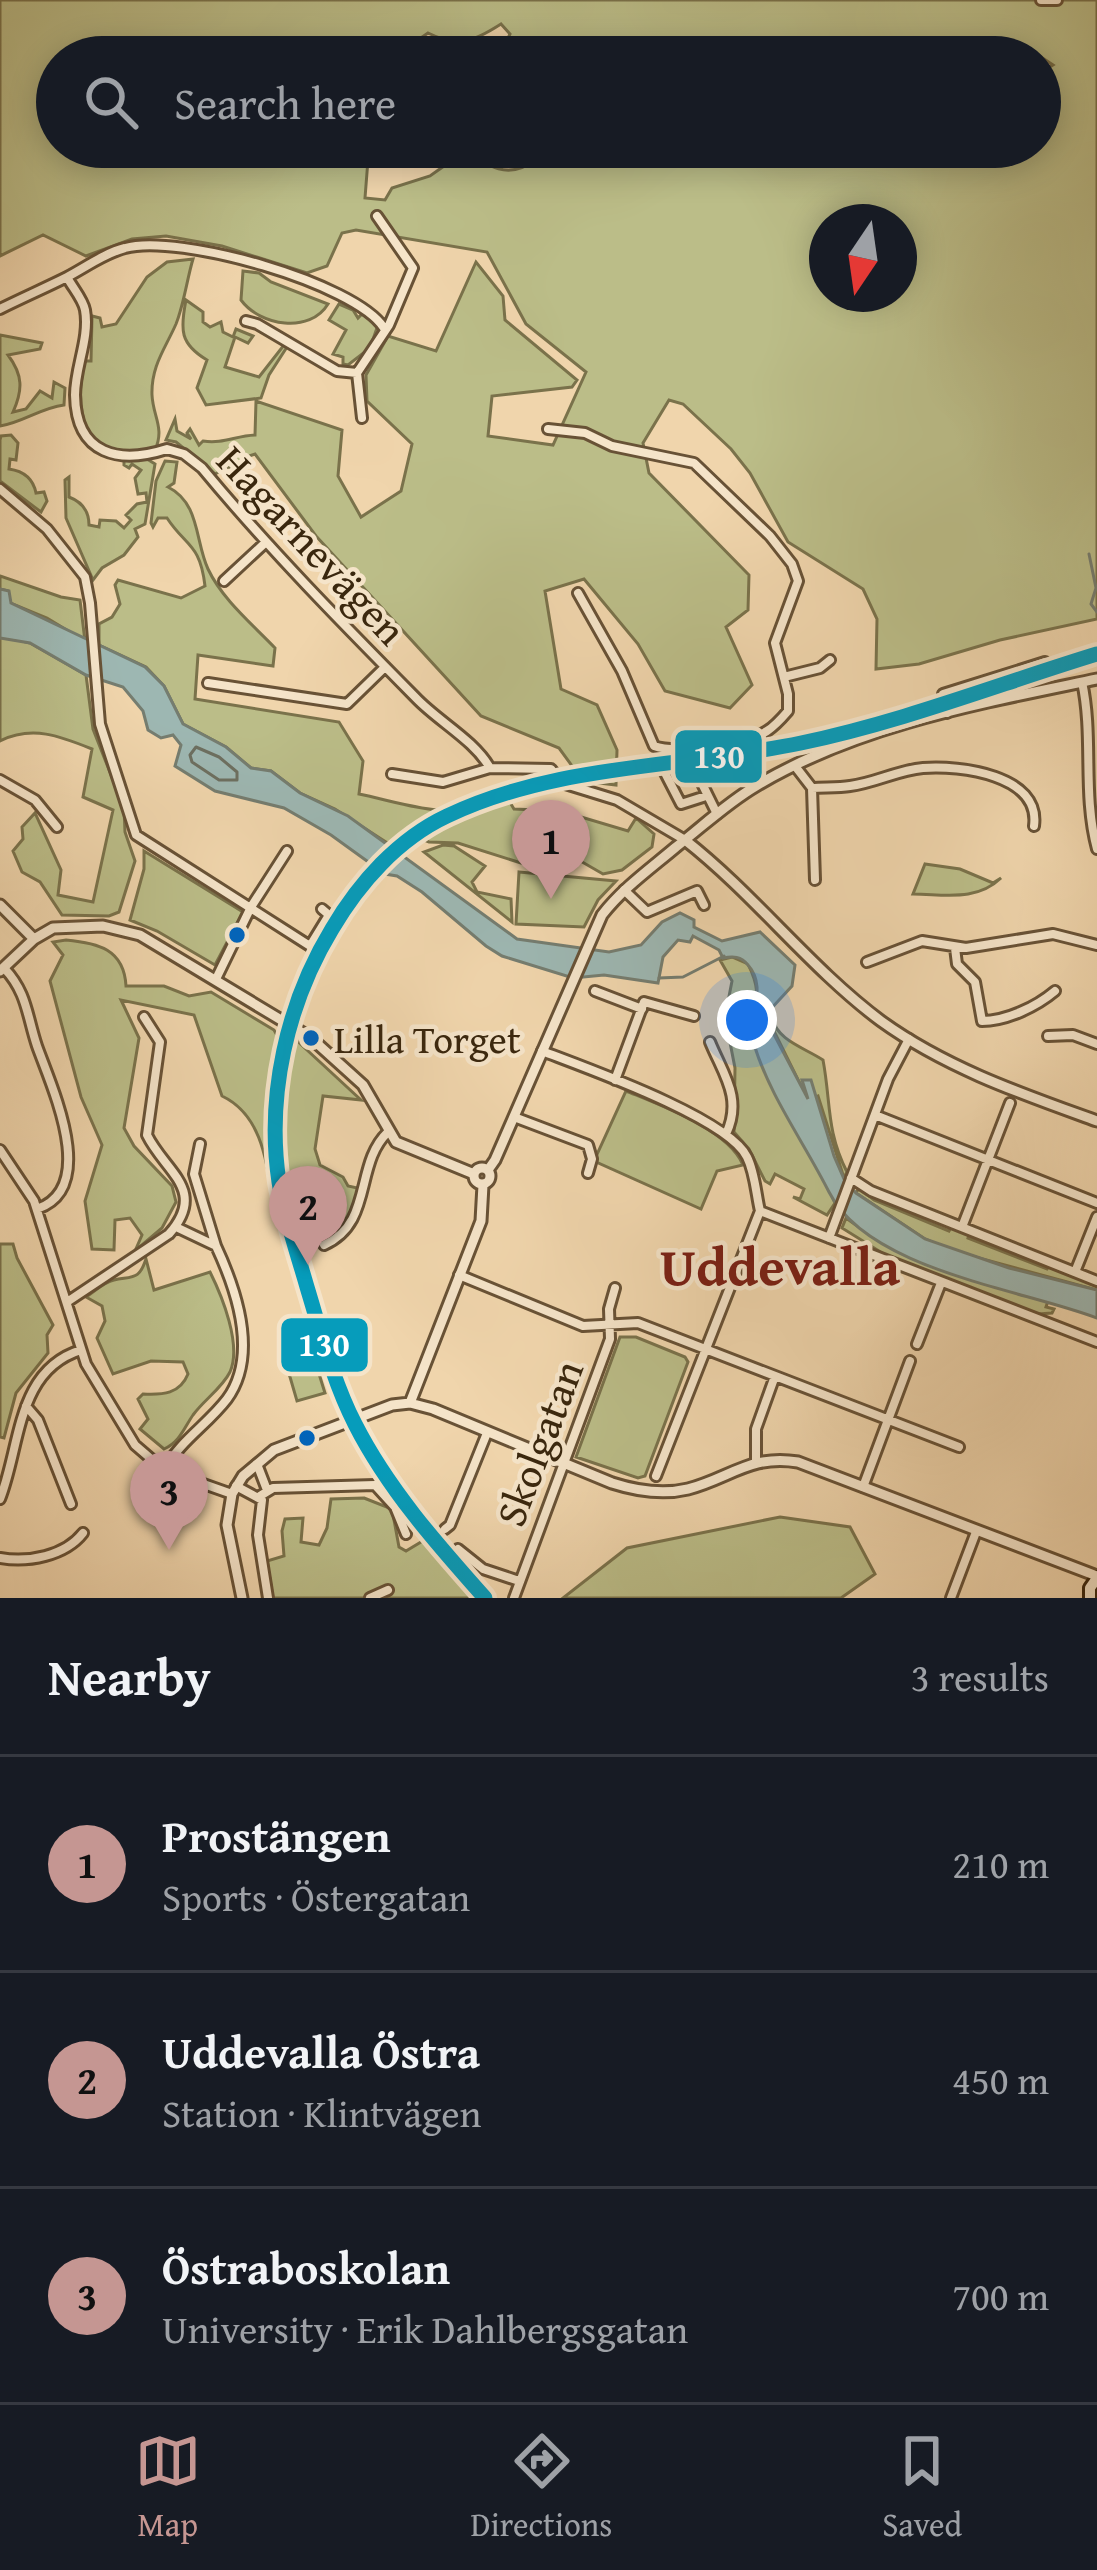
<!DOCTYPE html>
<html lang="en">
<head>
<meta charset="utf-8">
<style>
  :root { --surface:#171b24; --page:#20242c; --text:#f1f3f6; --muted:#9ea1a6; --line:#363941; --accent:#c59692 }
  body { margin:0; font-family:"Gentium Book Plus",serif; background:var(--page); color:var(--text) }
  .compass { position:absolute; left:809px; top:204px; width:108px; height:108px; border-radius:50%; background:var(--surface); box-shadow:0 6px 30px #0003; rotate:193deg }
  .you { position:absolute; left:747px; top:1020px; width:42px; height:42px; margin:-30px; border:9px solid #fff; border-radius:50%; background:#1a73e8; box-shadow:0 0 0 18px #1a73e833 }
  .badge { display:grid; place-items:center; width:78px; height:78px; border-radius:50%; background:var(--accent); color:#111; font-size:39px; font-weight:700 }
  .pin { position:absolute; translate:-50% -99px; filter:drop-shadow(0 3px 6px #0008) }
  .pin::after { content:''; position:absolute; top:63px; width:42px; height:36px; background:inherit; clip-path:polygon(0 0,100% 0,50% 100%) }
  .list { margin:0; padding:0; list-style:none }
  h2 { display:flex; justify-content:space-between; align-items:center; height:156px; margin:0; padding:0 48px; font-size:51px }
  h2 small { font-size:39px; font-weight:400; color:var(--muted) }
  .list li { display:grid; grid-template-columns:78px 1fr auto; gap:36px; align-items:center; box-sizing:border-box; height:216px; padding:0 48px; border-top:3px solid var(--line) }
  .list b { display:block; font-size:45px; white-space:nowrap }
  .list p { margin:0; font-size:39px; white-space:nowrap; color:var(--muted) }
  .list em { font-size:39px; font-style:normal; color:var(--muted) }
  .icon { flex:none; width:66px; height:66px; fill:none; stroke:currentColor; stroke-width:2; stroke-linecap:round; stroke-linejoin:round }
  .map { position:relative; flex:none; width:1097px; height:1598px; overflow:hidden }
  .search { position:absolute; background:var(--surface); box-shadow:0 6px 30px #0003; left:36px; right:36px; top:36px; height:132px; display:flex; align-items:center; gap:30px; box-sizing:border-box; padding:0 42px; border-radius:66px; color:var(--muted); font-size:45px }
  .sheet { height:804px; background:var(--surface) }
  nav { display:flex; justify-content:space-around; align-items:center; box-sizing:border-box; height:168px; border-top:3px solid var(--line); background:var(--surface); font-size:33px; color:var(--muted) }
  nav a { display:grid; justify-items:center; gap:6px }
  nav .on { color:var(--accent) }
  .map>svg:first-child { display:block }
  .green { fill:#bbbd88; stroke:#7a724b; stroke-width:3; fill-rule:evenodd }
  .water { fill:#9db7b2; stroke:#757d70; stroke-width:3 }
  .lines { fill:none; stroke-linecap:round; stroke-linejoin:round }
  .shore { stroke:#6c6f60; stroke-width:3 }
  .stream { stroke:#757d70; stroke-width:3 }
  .minor-casing { stroke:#685236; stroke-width:14 }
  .tertiary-casing { stroke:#685236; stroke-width:15 }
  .secondary-casing { stroke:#3a270e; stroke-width:16 }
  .minor { stroke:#f5e4c9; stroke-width:8 }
  .tertiary { stroke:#f5e4c9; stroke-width:9 }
  .secondary { stroke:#f5e4c9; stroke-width:10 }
  .rail-1-casing { stroke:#f5e4c9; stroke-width:24 }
  .rail-1 { stroke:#069cbb; stroke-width:15 }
  .bus-dot { fill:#0065bd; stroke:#f5e4c9; stroke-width:4.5 }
  .labels { text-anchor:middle; stroke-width:9; stroke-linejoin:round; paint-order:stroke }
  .bus-label { font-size:39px; fill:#3a270e; stroke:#f5e4c9; text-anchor:start }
  .street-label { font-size:42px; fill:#3a270e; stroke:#f5e4c9 }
  .district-label { font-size:54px; font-weight:bold; fill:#7a1f14; stroke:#f5e4c9 }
  .line-badge { stroke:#f5e4c9; stroke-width:4.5 }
  .badge-label { font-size:33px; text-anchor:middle; font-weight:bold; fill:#fff }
</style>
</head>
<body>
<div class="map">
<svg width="1097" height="1598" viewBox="0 0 1097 1598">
  <rect width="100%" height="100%" fill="#f0d5ac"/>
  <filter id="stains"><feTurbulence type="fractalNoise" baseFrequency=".00167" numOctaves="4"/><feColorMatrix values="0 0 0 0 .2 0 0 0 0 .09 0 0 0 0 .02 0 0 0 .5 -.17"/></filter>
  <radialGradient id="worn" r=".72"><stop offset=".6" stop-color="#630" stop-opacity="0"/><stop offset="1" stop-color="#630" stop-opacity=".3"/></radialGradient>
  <path class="green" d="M 0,0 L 1097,0 L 1097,619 L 1000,640 L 919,664 L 876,669 L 877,619 L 863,589 L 788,542 L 750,473 L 731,449 L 683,404 L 669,400 L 643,443 L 649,473 L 749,575 L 748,610 L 726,627 L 752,685 L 730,708 L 665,691 L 638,644 L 584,579 L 545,591 L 561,689 L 597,705 L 617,750 L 616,785 L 583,781 L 559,748 L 481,716 L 316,536 L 255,454 L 246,457 L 236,468 L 228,467 L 215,474 L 176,442 L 166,440 L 175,419 L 177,431 L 191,439 L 187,433 L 190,429 L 199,445 L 203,441 C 223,444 235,436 255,435 L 256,401 L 342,430 L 338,476 L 361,517 L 401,491 L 412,444 L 367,401 L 366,375 L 388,336 L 436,351 L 476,262 L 503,296 L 505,320 L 577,380 L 572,387 L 492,396 L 488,436 L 553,445 L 586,372 L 526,324 L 487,252 L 356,230 L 342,233 L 327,266 L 307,273 L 222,246 L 166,236 L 132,239 L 86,256 L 43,235 L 0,256 ZM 501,24 L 510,34 L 503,49 L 492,57 L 1038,55 L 1053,65 L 1040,73 L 1040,147 L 528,147 L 534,151 L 536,159 C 509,181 487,167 464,147 L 449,147 L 444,166 L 430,176 L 392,188 L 385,200 L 365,198 L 369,147 L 57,147 L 57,57 L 405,57 L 412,44 L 428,33 C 458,48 473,42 501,24 ZM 827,222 L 899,222 L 899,294 L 827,294 Z
    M 193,259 C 187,279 184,304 176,324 C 165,349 151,366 152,395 C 153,417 165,428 155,450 C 142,451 128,455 116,453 C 76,446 77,389 85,361 L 91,361 L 92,316 L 100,318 L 102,327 L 116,324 L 147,277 L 167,262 Z
    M 243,271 L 259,273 L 271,282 L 328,304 C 310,334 260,326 241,300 Z
    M 186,300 L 203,312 L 203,322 L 210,327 L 221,322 L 223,332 L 233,337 L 236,329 L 253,336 L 248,343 L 235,337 L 225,367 L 259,377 L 284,345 L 287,347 L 269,375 L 261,398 L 206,405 L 197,388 L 207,360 C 180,344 180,330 186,300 Z
    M 339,304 L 353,310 L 358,318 L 362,314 L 378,325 L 370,348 L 348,365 L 343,364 L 343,357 L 333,354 L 346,330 L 329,320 Z
    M 0,335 L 42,343 L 40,349 L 8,355 C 23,375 23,390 13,412 L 26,409 L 40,391 L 52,398 L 54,382 L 65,388 L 64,405 C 40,408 22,423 0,426 Z
    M 11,435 L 18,443 L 16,460 L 10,459 L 9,469 C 23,471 33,478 36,493 L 44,492 L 47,501 L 41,512 L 0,481 L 0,440 L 1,436 Z
    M 147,459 L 155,464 L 145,524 L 135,529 L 138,537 L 124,555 L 102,568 L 93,580 L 66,518 L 65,480 L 69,477 L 69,497 C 82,502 89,511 89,525 L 99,527 L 100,520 L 116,521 L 124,528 L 131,520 L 126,515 L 137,504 L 147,502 L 146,493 L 138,494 L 135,478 L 141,470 L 132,464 L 129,468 L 124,465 L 124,460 Z
    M 165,461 L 177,462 L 174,483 L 168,487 C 200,503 195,541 208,569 C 222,599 252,624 275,648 L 273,666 L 198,655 L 195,699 L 339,722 L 363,761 L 359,794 C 388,800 419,810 448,811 C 470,811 482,795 506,796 L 514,809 L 561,811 L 628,831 L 636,818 L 654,834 L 652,847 L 622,870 L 603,874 L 577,859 L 537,865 L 521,863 L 458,843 L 429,842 L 409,834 L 389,844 L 335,809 L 300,793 L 271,771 L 251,768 L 226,747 L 183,724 L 164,686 L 146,667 L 99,645 L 99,624 L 112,617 L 120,604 L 115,585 L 118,580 L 181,598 L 205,586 C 200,543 186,547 167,518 L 158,518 L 153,527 L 151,523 L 156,481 Z
    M 0,576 L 61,597 L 80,600 L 85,641 L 47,618 L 10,603 L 8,591 L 0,589 Z
    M 6,637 L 30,643 L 86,675 L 93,729 L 124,808 L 125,832 L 135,861 L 119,912 L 109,916 L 62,915 L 40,882 L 22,872 L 13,851 L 23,839 L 22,827 L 35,813 L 61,870 L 58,895 L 93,902 L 113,810 L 83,797 L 92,749 C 60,736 32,725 0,741 L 0,638 Z
    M 443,845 L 454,846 L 485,866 L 472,882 L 477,892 L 511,899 L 512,922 L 424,852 Z
    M 144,851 L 243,912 L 215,965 L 157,931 L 130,920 L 144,869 Z
    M 925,864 L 960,869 L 993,883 L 1001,878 C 976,902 944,894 913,894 Z
    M 519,872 L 616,881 L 598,900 L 584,927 L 516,924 Z
    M 66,940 C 98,943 124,949 126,986 L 164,986 L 189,996 L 211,992 L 274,1030 L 278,1037 L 272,1135 L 280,1214 L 275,1215 C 267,1171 266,1117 222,1096 L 194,1015 L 121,1000 L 139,1038 L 124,1128 L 134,1146 L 172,1186 L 176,1202 L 162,1228 L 135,1251 L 142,1235 L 130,1218 L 115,1220 L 114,1250 L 92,1249 L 85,1201 L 102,1145 L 81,1097 L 50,981 L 63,955 L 53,942 Z
    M 732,957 L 748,964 C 758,984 759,996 753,1018 L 835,1203 L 827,1215 L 793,1197 L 800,1199 L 804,1189 L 775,1174 L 770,1184 L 765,1181 L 749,1149 L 734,1132 L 735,1068 L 725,1017 L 732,981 L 720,960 Z
    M 767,1017 L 772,1018 C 778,1041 803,1047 823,1060 C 831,1102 826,1131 847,1172 L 844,1178 L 818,1096 L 808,1100 Z
    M 294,1038 L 361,1100 L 323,1096 L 315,1149 L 320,1165 L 343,1177 L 348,1186 L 362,1189 L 352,1217 L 335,1235 L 324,1234 L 316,1242 C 267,1213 279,1085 294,1038 Z
    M 626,1091 C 660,1105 729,1130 743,1165 L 717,1171 L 701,1209 L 594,1161 Z
    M 859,1188 L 874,1200 L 949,1231 L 953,1224 L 970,1231 L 968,1238 L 1047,1269 L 1051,1263 L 1097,1281 L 1097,1290 L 953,1251 L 925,1239 L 856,1193 Z
    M 846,1218 C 907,1263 976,1280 1048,1301 L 1046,1307 L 1054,1309 L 1052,1313 L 1038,1314 L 895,1261 L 842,1228 Z
    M 0,1244 L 13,1244 L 17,1258 L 53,1325 L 47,1335 L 48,1353 L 16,1393 L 4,1438 L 0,1437 Z
    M 146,1259 L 154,1290 L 210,1272 C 222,1296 242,1345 230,1372 C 222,1388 204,1400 193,1415 C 184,1428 180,1442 164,1449 L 140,1429 L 148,1419 L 138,1399 L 143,1394 C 163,1395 180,1394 188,1374 L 183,1362 L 151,1361 L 113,1374 L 97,1338 L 105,1321 L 102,1306 L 86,1297 C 95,1291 104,1282 114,1280 C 134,1276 139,1280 146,1259 Z
    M 620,1337 L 636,1337 L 685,1357 L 688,1362 L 645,1476 L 638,1478 L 576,1457 Z
    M 310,1345 L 325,1393 L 297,1401 L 283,1353 Z
    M 364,1498 L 392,1509 L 399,1547 L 406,1551 L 426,1539 L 472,1598 L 273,1598 L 267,1561 L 284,1556 L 282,1531 L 285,1519 L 303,1518 L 301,1542 L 319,1545 L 327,1528 L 331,1499 Z
    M 780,1517 L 850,1527 L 875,1574 L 841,1598 L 563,1598 L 627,1548 Z"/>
  <path class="water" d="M 0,589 L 9,591 L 11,603 L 145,667 L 164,686 L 183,724 L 226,747 L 251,768 L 271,771 L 300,793 L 348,816 L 517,939 L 609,952 L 641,945 L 662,922 L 680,913 L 694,920 L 694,927 L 722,941 L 760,932 L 795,965 L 792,986 L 768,1012 L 769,1025 L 808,1099 L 802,1080 L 811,1080 L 834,1156 L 844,1179 L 856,1193 L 925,1239 L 1009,1268 L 1097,1290 L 1097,1318 C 1021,1289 868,1270 829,1192 C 805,1144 769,1095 754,1044 C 746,1017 769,989 748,965 C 741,956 733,956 723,958 L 719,950 L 693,936 L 690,942 L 678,940 L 663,957 L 658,983 L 604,975 L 573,978 L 502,956 L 486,946 L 422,892 L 397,876 L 385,874 L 331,835 L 284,808 L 215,791 L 175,766 L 181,745 L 173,735 L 161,738 L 148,730 L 143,711 L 123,687 L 86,675 L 30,643 L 0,638 Z"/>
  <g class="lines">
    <path class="shore" d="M 196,747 L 219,757 L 237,772 L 237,780 L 219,780 L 192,762 L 190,755 Z"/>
    <path class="stream" d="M 1089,554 L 1096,588 L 1091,604 L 1097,612
      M 659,978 L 683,977 L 724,956"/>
    <defs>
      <path id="minor" d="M 1041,0 L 1057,0
        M 67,277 C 72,287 83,299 85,310 C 90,338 75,367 75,395 C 76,456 120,464 167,449 L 184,454 L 202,468 C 269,549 343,624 416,698 C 439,722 474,740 490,768
        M 0,309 C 22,298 45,288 67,277 C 86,267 105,253 125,248 C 178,233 355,283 384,328
        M 246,321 L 257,324 L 337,371 L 357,373 L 389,325 L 413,268 L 377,216
        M 357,373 L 362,418
        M 548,429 L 585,433 L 612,446 L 694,463 L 770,536 L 792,564 L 798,581 L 775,643 L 788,694 L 788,711 C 782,718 775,726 767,731 C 747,744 676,754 654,746 L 622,671 L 578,593
        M 0,489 L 47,529 L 85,577 L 90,603 L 100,724 L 136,835 L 310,946 L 329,915 L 322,909
        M 224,581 L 266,542
        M 784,677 L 820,668 L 830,660
        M 1082,682 C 1094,737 1082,793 1097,849
        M 208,683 L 347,704 L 385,667
        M 947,713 L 943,694 L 1045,662
        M 685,749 L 717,814
        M 795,766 L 812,788
        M 665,773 L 681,804 L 706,796
        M 392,774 L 443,782 L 490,768 L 551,769 L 562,783 L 617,800 L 685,840
        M 0,780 L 35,800 L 57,827
        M 815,880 L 812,788 C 824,787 838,788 850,786 C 875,783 898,770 923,768 C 960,765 1041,775 1034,826
        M 624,890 L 647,912 L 697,891 L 704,905
        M 955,948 L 957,964 L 975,982 L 982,1021 C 1006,1021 1036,1007 1055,991
        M 867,962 L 922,941 L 966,948 L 1053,934 L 1097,945
        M 4,968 C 27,992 27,1016 37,1046 C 52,1088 99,1188 37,1209
        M 216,979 L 251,907 L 287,851
        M 595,991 L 642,1009
        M 1048,1036 L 1073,1035 L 1097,1044
        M 710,1042 C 723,1074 743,1098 726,1134
        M 542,1051 C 586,1068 728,1118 747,1157 C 755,1173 756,1194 760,1211
        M 615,1080 L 644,1002 L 694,1016
        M 875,1115 L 1097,1203
        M 514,1117 L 588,1145 L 592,1159 L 588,1173
        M 200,1144 L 194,1174 L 216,1246
        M 0,1150 L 34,1201 L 86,1364 L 135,1445 L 164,1470 L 232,1494
        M 851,1178 L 871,1191 L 1097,1281
        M 760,1211 L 1097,1342
        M 962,1227 L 1010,1103
        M 829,1238 L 888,1079 L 909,1039
        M 324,1245 C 374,1223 354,1164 388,1132
        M 1075,1272 L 1097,1217
        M 459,1275 L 583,1326 L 638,1323 L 959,1447
        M 67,1302 L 169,1234 C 208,1190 165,1172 147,1135 L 160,1042 L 144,1017
        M 917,1344 L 941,1283
        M 26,1406 L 38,1420 L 71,1504
        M 756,1462 L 756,1429 L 775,1376
        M 257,1464 L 267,1490
        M 164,1470 C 179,1442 208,1424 227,1399 C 259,1355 237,1291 216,1246 L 176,1227
        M 656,1476 L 760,1211
        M 236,1486 L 262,1500 L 258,1535 L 268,1598
        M 863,1487 L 910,1361
        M 260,1496 L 273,1488 L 375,1485 L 395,1507 L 406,1534
        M 0,1499 C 21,1446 16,1370 81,1350
        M 445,1529 L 450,1525 L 487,1433
        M 458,1549 L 483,1569 L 519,1581
        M 0,1558 C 28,1563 65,1556 83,1533
        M 370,1598 L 388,1590
        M 514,1598 L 610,1339 L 609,1309 L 615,1288
        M 951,1598 L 976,1532"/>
      <path id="tertiary" d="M 685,840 C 755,895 810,968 881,1021 C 946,1068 1022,1094 1097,1121
        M 0,905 L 34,939
        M 0,971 L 34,939 L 53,928 L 103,926 L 140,935 L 311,1038 L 363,1085 L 396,1142 L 474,1174
        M474 1176a8 8 0 1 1 16 0a8 8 0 1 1-16 0Z
        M 488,1170 L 495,1160 L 602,915 C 623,888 650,869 676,847 C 703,826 727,803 756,786 C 858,725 982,703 1097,679
        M 410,1403 L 481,1221 L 483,1185
        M 242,1598 L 227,1525 L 232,1494 L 243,1476 L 274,1450 L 392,1405 L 410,1403 L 433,1409 L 612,1483 C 637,1491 663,1495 688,1489 C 730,1478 751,1454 798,1462 L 1097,1576"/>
      <path id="secondary" d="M 1090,1598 L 1090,1588 L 1097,1578"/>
    </defs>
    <use href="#minor" class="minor-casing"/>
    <use href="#tertiary" class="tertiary-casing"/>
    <use href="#secondary" class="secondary-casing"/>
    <use href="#minor" class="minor"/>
    <use href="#tertiary" class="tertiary"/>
    <use href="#secondary" class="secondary"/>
    <defs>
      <path id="rail-1" d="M 485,1598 C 437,1544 388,1489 355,1424 C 333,1381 321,1333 307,1287 C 297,1252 285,1218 279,1182 C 266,1096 287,1003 332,929 C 359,883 398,839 447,816 C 558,763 683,768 801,743 C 902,722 999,684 1097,654"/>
    </defs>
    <use href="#rail-1" class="rail-1-casing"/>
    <use href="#rail-1" class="rail-1"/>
  </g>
  <g class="bus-dot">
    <circle cx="237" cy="935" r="10"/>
    <circle cx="311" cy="1038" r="10"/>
    <circle cx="307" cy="1438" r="10"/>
  </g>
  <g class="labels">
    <g class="bus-label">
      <text x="334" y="1053">Lilla Torget</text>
    </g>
    <g class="street-label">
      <text transform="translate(312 545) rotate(47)" y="15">Hagarnevägen</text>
      <text transform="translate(539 1443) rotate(-69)" y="15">Skolgatan</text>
    </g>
    <g class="district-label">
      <text x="780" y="1285">Uddevalla</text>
    </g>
  </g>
  <g class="line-badge">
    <rect x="673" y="728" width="91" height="57" rx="12" fill="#069cbb"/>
    <rect x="279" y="1316" width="91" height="58" rx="12" fill="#069cbb"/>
  </g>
  <g class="badge-label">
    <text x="719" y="768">130</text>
    <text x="324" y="1356">130</text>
  </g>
  <rect width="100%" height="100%" filter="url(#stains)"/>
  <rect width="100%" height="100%" fill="url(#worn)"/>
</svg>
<svg class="compass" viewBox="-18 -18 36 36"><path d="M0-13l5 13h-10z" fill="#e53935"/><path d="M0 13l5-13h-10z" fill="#9ea1a6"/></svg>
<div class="you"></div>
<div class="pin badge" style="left:551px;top:899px">1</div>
<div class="pin badge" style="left:308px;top:1265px">2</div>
<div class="pin badge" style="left:169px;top:1550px">3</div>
<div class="search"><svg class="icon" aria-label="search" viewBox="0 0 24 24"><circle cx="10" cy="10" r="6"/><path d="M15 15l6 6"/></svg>Search here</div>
</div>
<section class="sheet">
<h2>Nearby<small>3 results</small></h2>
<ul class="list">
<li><span class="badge">1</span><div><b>Prostängen</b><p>Sports · Östergatan</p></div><em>210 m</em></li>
<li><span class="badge">2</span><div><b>Uddevalla Östra</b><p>Station · Klintvägen</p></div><em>450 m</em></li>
<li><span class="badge">3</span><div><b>Östraboskolan</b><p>University · Erik Dahlbergsgatan</p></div><em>700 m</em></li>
</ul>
</section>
<nav>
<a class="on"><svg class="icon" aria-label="map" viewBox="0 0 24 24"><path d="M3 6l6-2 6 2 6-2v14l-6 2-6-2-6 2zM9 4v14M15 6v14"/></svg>Map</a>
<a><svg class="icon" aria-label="directions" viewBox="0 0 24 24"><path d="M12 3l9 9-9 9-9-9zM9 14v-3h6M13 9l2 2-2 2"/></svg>Directions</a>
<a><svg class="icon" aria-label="saved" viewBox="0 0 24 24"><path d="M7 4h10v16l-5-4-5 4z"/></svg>Saved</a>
</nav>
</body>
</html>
